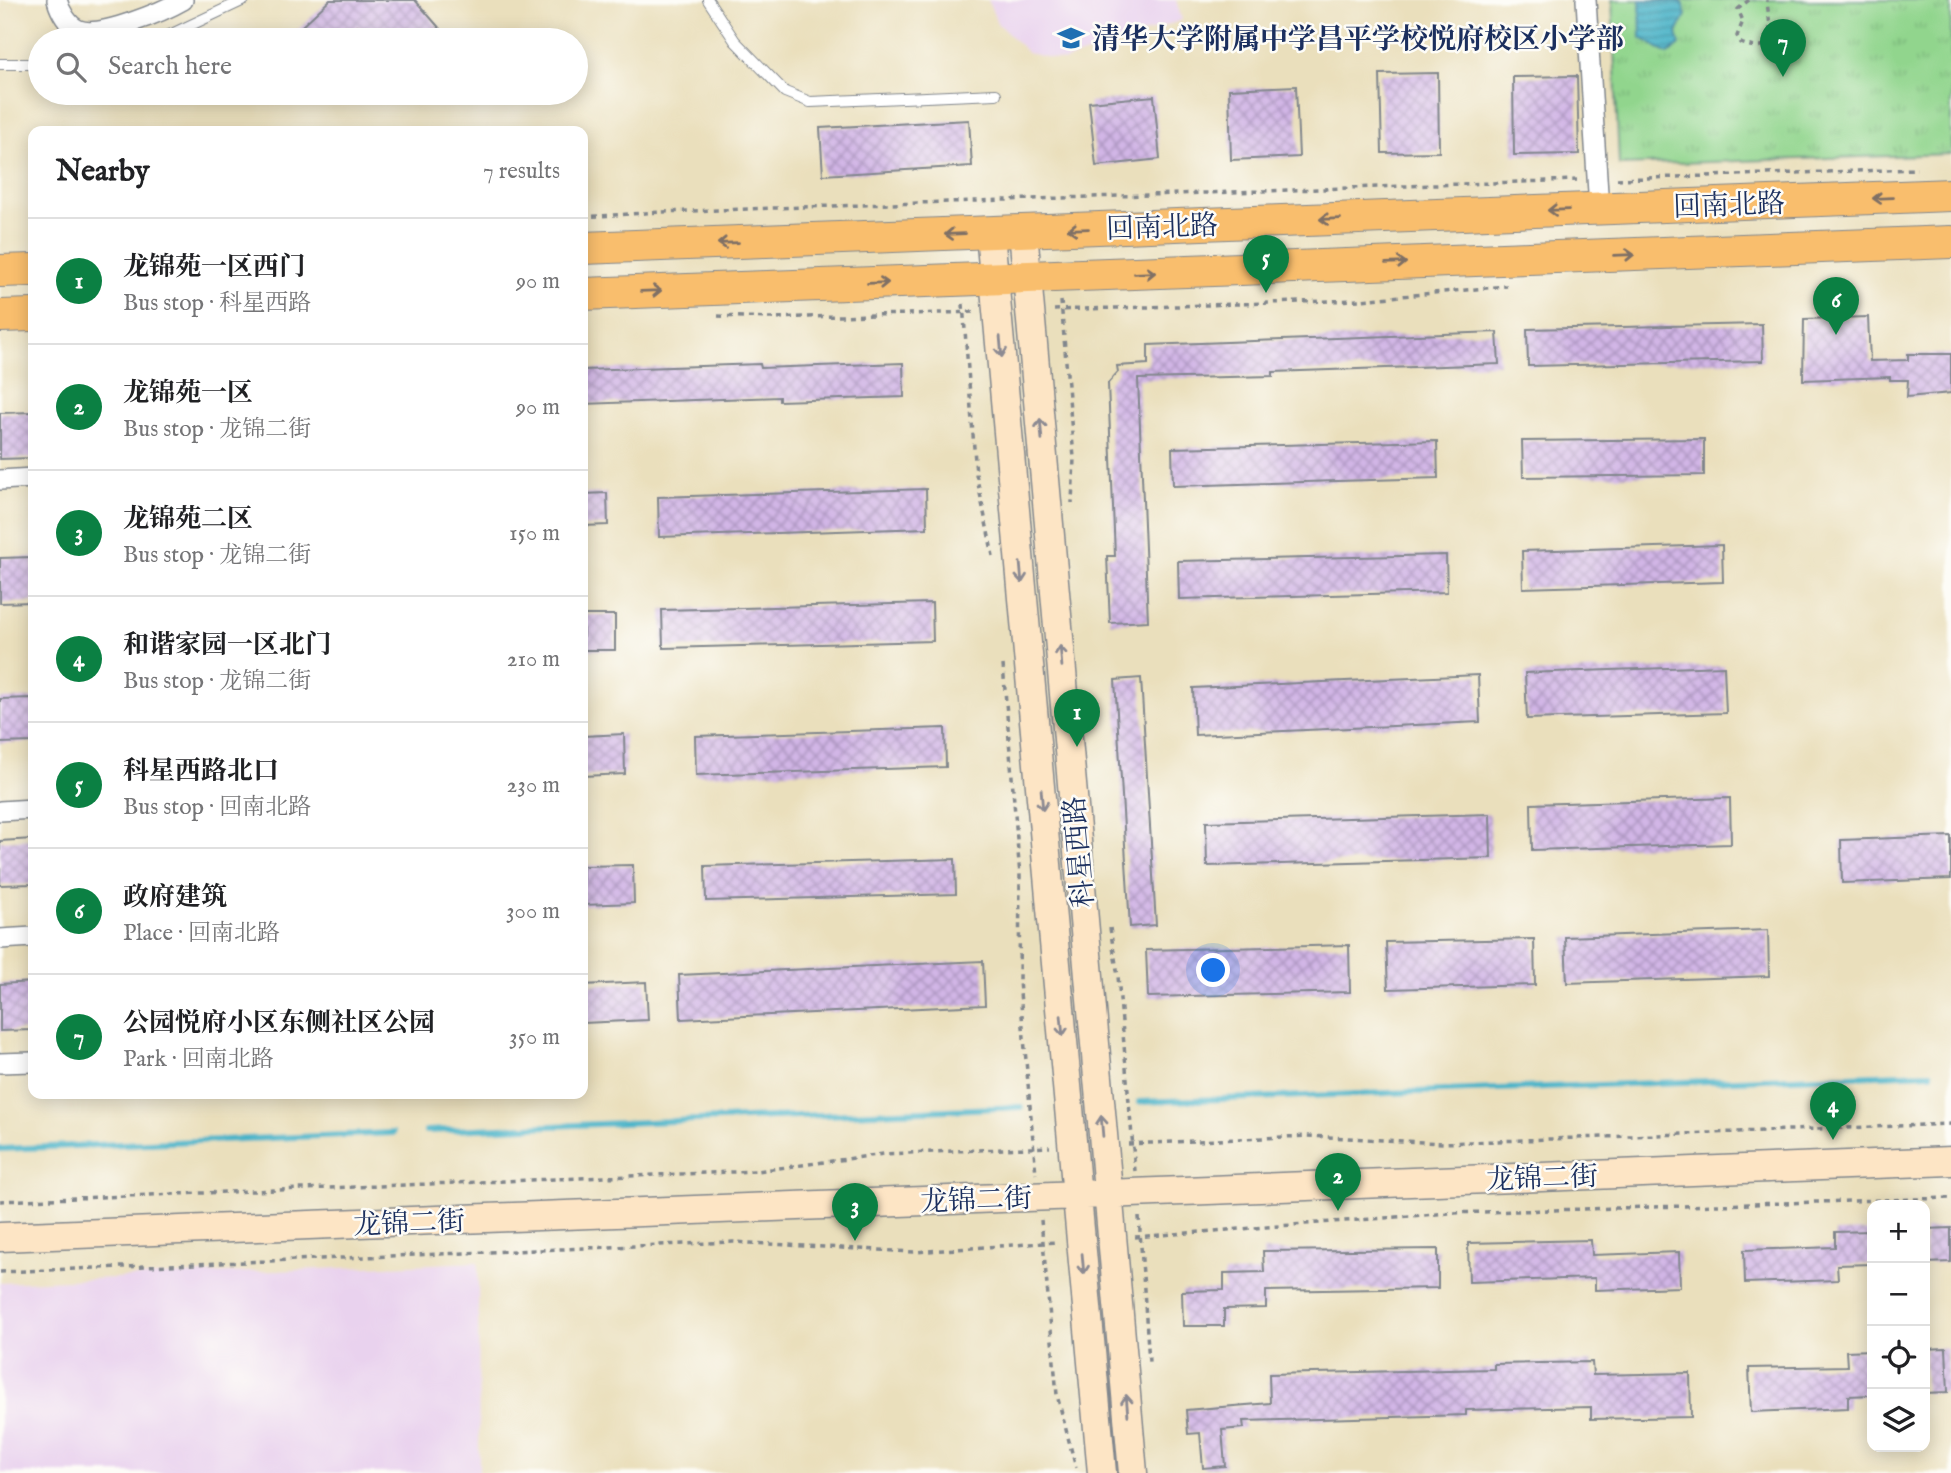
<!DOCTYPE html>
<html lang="en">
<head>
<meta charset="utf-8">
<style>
  :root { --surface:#fff; --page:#f2f2f2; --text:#202124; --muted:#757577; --line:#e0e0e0; --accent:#0b8043 }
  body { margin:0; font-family:"IM FELL English","Noto Serif SC",serif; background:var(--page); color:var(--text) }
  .controls { position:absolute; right:21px; bottom:21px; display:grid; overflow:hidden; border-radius:14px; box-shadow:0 4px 18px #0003 }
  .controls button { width:63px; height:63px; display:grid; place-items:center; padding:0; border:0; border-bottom:2px solid var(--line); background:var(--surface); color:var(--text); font:35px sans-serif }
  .you { position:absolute; left:1214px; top:971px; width:24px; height:24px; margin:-18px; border:5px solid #fff; border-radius:50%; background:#1a73e8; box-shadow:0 0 0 10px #1a73e833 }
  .badge { display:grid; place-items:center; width:46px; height:46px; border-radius:50%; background:var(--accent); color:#fff; font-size:23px; font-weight:700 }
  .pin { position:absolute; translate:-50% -58px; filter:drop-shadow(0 2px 4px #0008) }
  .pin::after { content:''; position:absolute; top:37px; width:24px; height:21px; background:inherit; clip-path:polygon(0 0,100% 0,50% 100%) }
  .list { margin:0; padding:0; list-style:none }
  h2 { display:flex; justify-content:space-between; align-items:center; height:91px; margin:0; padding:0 28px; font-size:30px }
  h2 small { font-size:23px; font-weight:400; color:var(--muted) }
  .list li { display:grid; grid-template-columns:46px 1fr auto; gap:21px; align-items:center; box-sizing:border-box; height:126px; padding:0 28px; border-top:2px solid var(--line) }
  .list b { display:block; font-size:26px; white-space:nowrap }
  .list p { margin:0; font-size:23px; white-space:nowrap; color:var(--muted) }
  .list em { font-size:23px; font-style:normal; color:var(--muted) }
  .icon { flex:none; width:38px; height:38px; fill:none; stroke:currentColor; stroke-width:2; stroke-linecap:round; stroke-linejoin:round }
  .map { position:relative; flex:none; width:1951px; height:1473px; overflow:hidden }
  .search { position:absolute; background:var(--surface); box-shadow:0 4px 18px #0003; left:28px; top:28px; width:560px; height:77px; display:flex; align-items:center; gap:18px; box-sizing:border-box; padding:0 24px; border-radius:38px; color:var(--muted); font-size:26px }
  .panel { position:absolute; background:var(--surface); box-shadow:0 4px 18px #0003; left:28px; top:126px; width:560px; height:973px; border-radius:14px }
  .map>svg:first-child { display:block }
  .built { fill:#e9d2ee }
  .park { fill:url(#park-tufts); stroke:#568276; stroke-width:2 }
  .water { fill:url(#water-rules); stroke:#327193; stroke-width:2 }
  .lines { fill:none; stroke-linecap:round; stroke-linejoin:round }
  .stream { stroke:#49b3c8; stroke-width:6 }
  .building { fill:url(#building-cross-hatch) }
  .lane-casing { stroke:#82878d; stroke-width:12 }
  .street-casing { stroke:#82878d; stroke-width:22 }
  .secondary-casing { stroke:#82878d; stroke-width:31 }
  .primary-casing { stroke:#82878d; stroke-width:34 }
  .path { stroke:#82878d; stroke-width:3.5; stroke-dasharray:5 5; stroke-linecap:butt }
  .lane { stroke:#fff; stroke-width:10 }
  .street { stroke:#fff; stroke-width:19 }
  .secondary { stroke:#fde5c5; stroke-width:28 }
  .primary { stroke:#f9be6d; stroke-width:32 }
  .oneway { stroke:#7f6f65 }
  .oneway2 { stroke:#8c8a92 }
  .labels { text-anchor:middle; stroke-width:5; stroke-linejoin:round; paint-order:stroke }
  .poi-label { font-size:28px; font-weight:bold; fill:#1b2f5e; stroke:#fdfcf7; text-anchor:start }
  .street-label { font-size:28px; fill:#1b2f5e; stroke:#fdfcf7 }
</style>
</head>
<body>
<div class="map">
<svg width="1951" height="1473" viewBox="0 0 1951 1473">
  <defs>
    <pattern id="park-tufts" width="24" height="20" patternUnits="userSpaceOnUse" patternTransform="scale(1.75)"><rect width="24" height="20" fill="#91d58d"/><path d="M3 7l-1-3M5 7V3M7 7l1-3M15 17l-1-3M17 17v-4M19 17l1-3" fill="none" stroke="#7cb77c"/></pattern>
    <pattern id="water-rules" width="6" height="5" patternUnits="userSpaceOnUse" patternTransform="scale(1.75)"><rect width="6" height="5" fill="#49b3c8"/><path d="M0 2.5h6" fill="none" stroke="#3c92a6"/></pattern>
    <pattern id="building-cross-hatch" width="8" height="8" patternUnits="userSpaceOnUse" patternTransform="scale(1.75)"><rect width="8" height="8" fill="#d2b6e6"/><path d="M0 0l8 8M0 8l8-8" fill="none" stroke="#aa94be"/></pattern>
  </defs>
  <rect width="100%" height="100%" fill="#fdfcf7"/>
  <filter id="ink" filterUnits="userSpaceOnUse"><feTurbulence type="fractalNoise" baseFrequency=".0143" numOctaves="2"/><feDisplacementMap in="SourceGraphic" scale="14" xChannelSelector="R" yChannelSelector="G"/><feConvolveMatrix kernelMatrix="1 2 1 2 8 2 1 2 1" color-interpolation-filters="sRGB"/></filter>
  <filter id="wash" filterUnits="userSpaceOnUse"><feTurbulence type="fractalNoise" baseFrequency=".00686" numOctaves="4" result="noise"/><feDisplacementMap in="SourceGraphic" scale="28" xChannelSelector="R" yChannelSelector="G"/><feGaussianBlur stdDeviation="1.57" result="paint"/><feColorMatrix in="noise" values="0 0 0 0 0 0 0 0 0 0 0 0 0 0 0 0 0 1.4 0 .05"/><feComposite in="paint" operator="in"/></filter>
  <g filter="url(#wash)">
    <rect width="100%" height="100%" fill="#eadfbc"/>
    <path class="built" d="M 988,0 L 1176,0 L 1182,20 L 1064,61 L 1028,53 L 997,23 Z
      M 478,1262 L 479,1473 L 0,1473 L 0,1283 Z"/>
    <path class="park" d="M 1612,0 L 1951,0 L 1951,154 L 1619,165 Z"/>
    <path class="water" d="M 1640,0 L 1682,2 L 1686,15 L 1677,33 L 1680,45 L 1668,54 L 1641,38 Z"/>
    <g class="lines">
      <path class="stream" d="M 1139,1102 L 1931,1073
        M 426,1131 L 1021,1107
        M 0,1149 L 393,1133"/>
    </g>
    <g id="blocks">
      <path class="building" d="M 330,0 L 415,0 L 450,40 L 371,40 L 358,26 L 340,40 L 287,40 Z
        M 1438,73 L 1439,152 L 1382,153 L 1380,74 Z
        M 1577,76 L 1579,154 L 1514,155 L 1513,77 Z
        M 1296,86 L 1299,157 L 1231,160 L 1229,89 Z
        M 1154,96 L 1160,159 L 1096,166 L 1089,102 Z
        M 969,120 L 972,166 L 823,175 L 820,128 Z
        M 1868,317 L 1870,361 L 1908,360 L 1908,354 L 1951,354 L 1951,393 L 1907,397 L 1908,380 L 1890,380 L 1890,377 L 1803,380 L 1804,319 Z
        M 1762,324 L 1763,361 L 1528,366 L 1527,329 Z
        M 1497,332 L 1499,364 L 1273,372 L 1273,376 L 1138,379 L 1148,621 L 1110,623 L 1107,556 L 1115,556 L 1108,383 L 1118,372 L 1117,366 L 1148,364 L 1148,345 Z
        M 903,363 L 904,397 L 779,401 L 779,397 L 583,404 L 583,370 L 760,364 L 761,368 Z
        M 33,412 L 33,458 L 0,459 L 0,413 Z
        M 1704,439 L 1704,475 L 1523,477 L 1522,441 Z
        M 1437,441 L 1438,478 L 1173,486 L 1172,448 Z
        M 926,489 L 927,528 L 659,537 L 658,497 Z
        M 607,493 L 608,525 L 583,526 L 583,494 Z
        M 1722,545 L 1723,582 L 1523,588 L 1522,551 Z
        M 1446,555 L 1447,592 L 1179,599 L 1178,561 Z
        M 33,557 L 33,602 L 0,603 L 0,558 Z
        M 932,603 L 933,641 L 663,648 L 662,610 Z
        M 583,615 L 615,615 L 615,650 L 583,650 Z
        M 1724,666 L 1726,713 L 1527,719 L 1525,673 Z
        M 1478,675 L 1480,722 L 1195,735 L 1193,688 Z
        M 1141,678 L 1156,925 L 1130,927 L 1115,680 Z
        M 33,698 L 33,742 L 0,743 L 0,699 Z
        M 945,728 L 946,767 L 696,775 L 695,736 Z
        M 624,734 L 625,774 L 583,776 L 583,736 Z
        M 1730,798 L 1731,844 L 1532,850 L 1531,804 Z
        M 1490,814 L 1491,858 L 1207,866 L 1206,822 Z
        M 1951,836 L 1951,879 L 1842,883 L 1841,840 Z
        M 33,839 L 33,884 L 0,885 L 0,841 Z
        M 955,859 L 956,894 L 706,901 L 705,866 Z
        M 633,865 L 634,903 L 583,905 L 583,866 Z
        M 1768,930 L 1769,976 L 1567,983 L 1565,937 Z
        M 1534,939 L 1535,985 L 1388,989 L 1386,942 Z
        M 1349,945 L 1350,992 L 1148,997 L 1146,950 Z
        M 983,961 L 985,1005 L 681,1019 L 679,975 Z
        M 33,982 L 33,1030 L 0,1031 L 0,984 Z
        M 646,982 L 648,1020 L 583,1023 L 583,985 Z
        M 1951,1228 L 1951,1262 L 1925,1263 L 1925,1229 Z
        M 1872,1231 L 1872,1264 L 1837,1265 L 1838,1280 L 1745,1283 L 1744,1250 L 1835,1247 L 1835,1232 Z
        M 1591,1240 L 1592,1255 L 1679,1252 L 1680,1287 L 1595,1290 L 1595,1278 L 1469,1282 L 1468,1243 Z
        M 1438,1249 L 1438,1288 L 1266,1291 L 1266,1308 L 1224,1309 L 1224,1326 L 1183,1326 L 1182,1291 L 1224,1290 L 1224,1273 L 1264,1272 L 1263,1251 Z
        M 1946,1348 L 1948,1392 L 1925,1393 L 1925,1349 Z
        M 1872,1350 L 1872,1395 L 1848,1396 L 1848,1408 L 1751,1412 L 1749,1368 L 1847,1366 L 1846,1351 Z
        M 1592,1362 L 1593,1375 L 1690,1373 L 1691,1417 L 1591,1419 L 1591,1407 L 1466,1410 L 1466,1415 L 1243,1421 L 1244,1428 L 1222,1430 L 1225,1466 L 1203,1468 L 1200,1433 L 1188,1434 L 1186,1410 L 1270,1403 L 1269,1374 L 1494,1369 L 1494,1364 Z"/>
    </g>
  </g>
  <g filter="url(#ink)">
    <use href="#blocks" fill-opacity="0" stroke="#82878d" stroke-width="2"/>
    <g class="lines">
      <defs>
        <path id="lane" d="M 708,0 L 735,41 L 785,92 L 810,102 L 996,94
          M 159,40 L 244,0
          M 0,64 L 40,64"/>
        <path id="street" d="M 57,0 C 60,11 68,26 79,30 C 100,38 164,11 183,0
          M 1586,0 L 1599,209
          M 0,480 L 33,478
          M 0,811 L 33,809
          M 0,939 L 33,937
          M 0,1063 L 33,1062"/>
        <path id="secondary" d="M 1023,231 L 1133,1473
          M 990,233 L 1102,1473
          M 0,1237 L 1951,1161"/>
        <path id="primary" d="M 583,248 L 1951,195
          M 0,271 L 33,270
          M 583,294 L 1951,242
          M 0,316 L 33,315"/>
      </defs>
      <use href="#lane" class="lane-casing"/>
      <use href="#street" class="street-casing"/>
      <use href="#secondary" class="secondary-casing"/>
      <use href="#primary" class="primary-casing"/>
      <path class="path" d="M 1749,0 L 1738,9 L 1743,21 L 1737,36 L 1741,43 C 1781,59 1768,20 1767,0
        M 1617,179 L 1917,169
        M 583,217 L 661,212 L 1577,180
        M 1061,301 L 1074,458 L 1072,503
        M 963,304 L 976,474 L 993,556
        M 1054,310 L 1360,300 L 1507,286
        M 718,316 L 771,318 L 976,312
        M 1003,665 L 1020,876 L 1019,981 L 1036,1174
        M 1110,928 L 1118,976 L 1135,1171
        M 1128,1144 L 1307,1136 L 1443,1143 L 1951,1124
        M 0,1201 L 757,1171 L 884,1154 L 1050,1147
        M 1139,1217 L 1149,1362
        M 1041,1220 L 1057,1395 L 1076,1468
        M 1135,1237 L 1450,1213 L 1951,1198
        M 0,1272 L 733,1242 L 914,1252 L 1057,1242"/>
      <use href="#lane" class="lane"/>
      <use href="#street" class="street"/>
      <use href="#secondary" class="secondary"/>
      <use href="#primary" class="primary"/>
    </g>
    <defs><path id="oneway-shaft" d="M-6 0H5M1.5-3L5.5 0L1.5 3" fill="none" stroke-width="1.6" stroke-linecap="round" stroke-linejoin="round" transform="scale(1.75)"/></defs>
    <g class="oneway">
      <use href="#oneway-shaft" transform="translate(1883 198) rotate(178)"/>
      <use href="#oneway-shaft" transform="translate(1558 210) rotate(178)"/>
      <use href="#oneway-shaft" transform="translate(1330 219) rotate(178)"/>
      <use href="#oneway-shaft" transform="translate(1078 229) rotate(178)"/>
      <use href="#oneway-shaft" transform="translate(955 234) rotate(178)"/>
      <use href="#oneway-shaft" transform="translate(728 243) rotate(178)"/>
      <use href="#oneway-shaft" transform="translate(1624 255) rotate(-2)"/>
      <use href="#oneway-shaft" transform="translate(1396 263) rotate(-2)"/>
      <use href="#oneway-shaft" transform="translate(1145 273) rotate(-2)"/>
      <use href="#oneway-shaft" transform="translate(878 283) rotate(-2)"/>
      <use href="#oneway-shaft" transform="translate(651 291) rotate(-2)"/>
    </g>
    <g class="oneway2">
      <use href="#oneway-shaft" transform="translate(1001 347) rotate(85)"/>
      <use href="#oneway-shaft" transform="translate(1041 429) rotate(-95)"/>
      <use href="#oneway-shaft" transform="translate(1021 573) rotate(85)"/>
      <use href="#oneway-shaft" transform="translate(1061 656) rotate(-95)"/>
      <use href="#oneway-shaft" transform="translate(1042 800) rotate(85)"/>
      <use href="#oneway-shaft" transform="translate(1062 1026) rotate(85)"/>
      <use href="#oneway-shaft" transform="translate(1102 1126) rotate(-95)"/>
      <use href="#oneway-shaft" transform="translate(1083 1264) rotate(85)"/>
      <use href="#oneway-shaft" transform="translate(1127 1405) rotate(-95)"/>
    </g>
  </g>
  <defs>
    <symbol id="school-bare" viewBox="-9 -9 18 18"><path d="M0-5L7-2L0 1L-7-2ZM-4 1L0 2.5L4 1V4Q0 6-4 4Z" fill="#1f6fb2" stroke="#fdfcf7" stroke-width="2.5" paint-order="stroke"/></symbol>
  </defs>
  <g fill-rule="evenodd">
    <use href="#school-bare" x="1052" y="19" width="38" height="38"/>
  </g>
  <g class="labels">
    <g class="poi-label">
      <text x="1092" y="48">清华大学附属中学昌平学校悦府校区小学部</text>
    </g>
    <g class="street-label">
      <text transform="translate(1729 204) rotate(-2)" y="10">回南北路</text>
      <text transform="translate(1162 226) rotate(-2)" y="10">回南北路</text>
      <text transform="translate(1078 852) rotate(-95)" y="10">科星西路</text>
      <text transform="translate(1542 1177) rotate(-2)" y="10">龙锦二街</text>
      <text transform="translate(976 1199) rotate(-2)" y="10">龙锦二街</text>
      <text transform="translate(409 1222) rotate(-2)" y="10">龙锦二街</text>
    </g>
  </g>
</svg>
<div class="controls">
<button>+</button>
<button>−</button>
<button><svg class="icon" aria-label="locate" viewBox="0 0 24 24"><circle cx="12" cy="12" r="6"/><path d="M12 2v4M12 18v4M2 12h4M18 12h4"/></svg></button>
<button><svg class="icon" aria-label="layers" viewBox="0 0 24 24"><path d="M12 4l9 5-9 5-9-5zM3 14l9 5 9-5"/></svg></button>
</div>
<div class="you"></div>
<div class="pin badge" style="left:1077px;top:747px">1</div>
<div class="pin badge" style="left:1338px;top:1211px">2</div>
<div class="pin badge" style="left:855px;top:1241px">3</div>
<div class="pin badge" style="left:1833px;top:1140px">4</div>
<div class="pin badge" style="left:1266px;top:293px">5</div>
<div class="pin badge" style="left:1836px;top:335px">6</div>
<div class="pin badge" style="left:1783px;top:77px">7</div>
<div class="search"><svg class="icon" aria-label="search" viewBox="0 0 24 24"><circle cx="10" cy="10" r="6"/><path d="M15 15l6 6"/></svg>Search here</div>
<section class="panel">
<h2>Nearby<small>7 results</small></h2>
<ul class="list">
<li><span class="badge">1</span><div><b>龙锦苑一区西门</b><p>Bus stop · 科星西路</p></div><em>90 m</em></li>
<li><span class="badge">2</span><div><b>龙锦苑一区</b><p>Bus stop · 龙锦二街</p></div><em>90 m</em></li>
<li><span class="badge">3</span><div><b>龙锦苑二区</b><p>Bus stop · 龙锦二街</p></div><em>150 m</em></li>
<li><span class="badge">4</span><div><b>和谐家园一区北门</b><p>Bus stop · 龙锦二街</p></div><em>210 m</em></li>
<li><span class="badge">5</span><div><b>科星西路北口</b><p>Bus stop · 回南北路</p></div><em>230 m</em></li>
<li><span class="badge">6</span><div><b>政府建筑</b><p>Place · 回南北路</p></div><em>300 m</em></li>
<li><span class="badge">7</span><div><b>公园悦府小区东侧社区公园</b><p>Park · 回南北路</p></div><em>350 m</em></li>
</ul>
</section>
</div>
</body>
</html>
